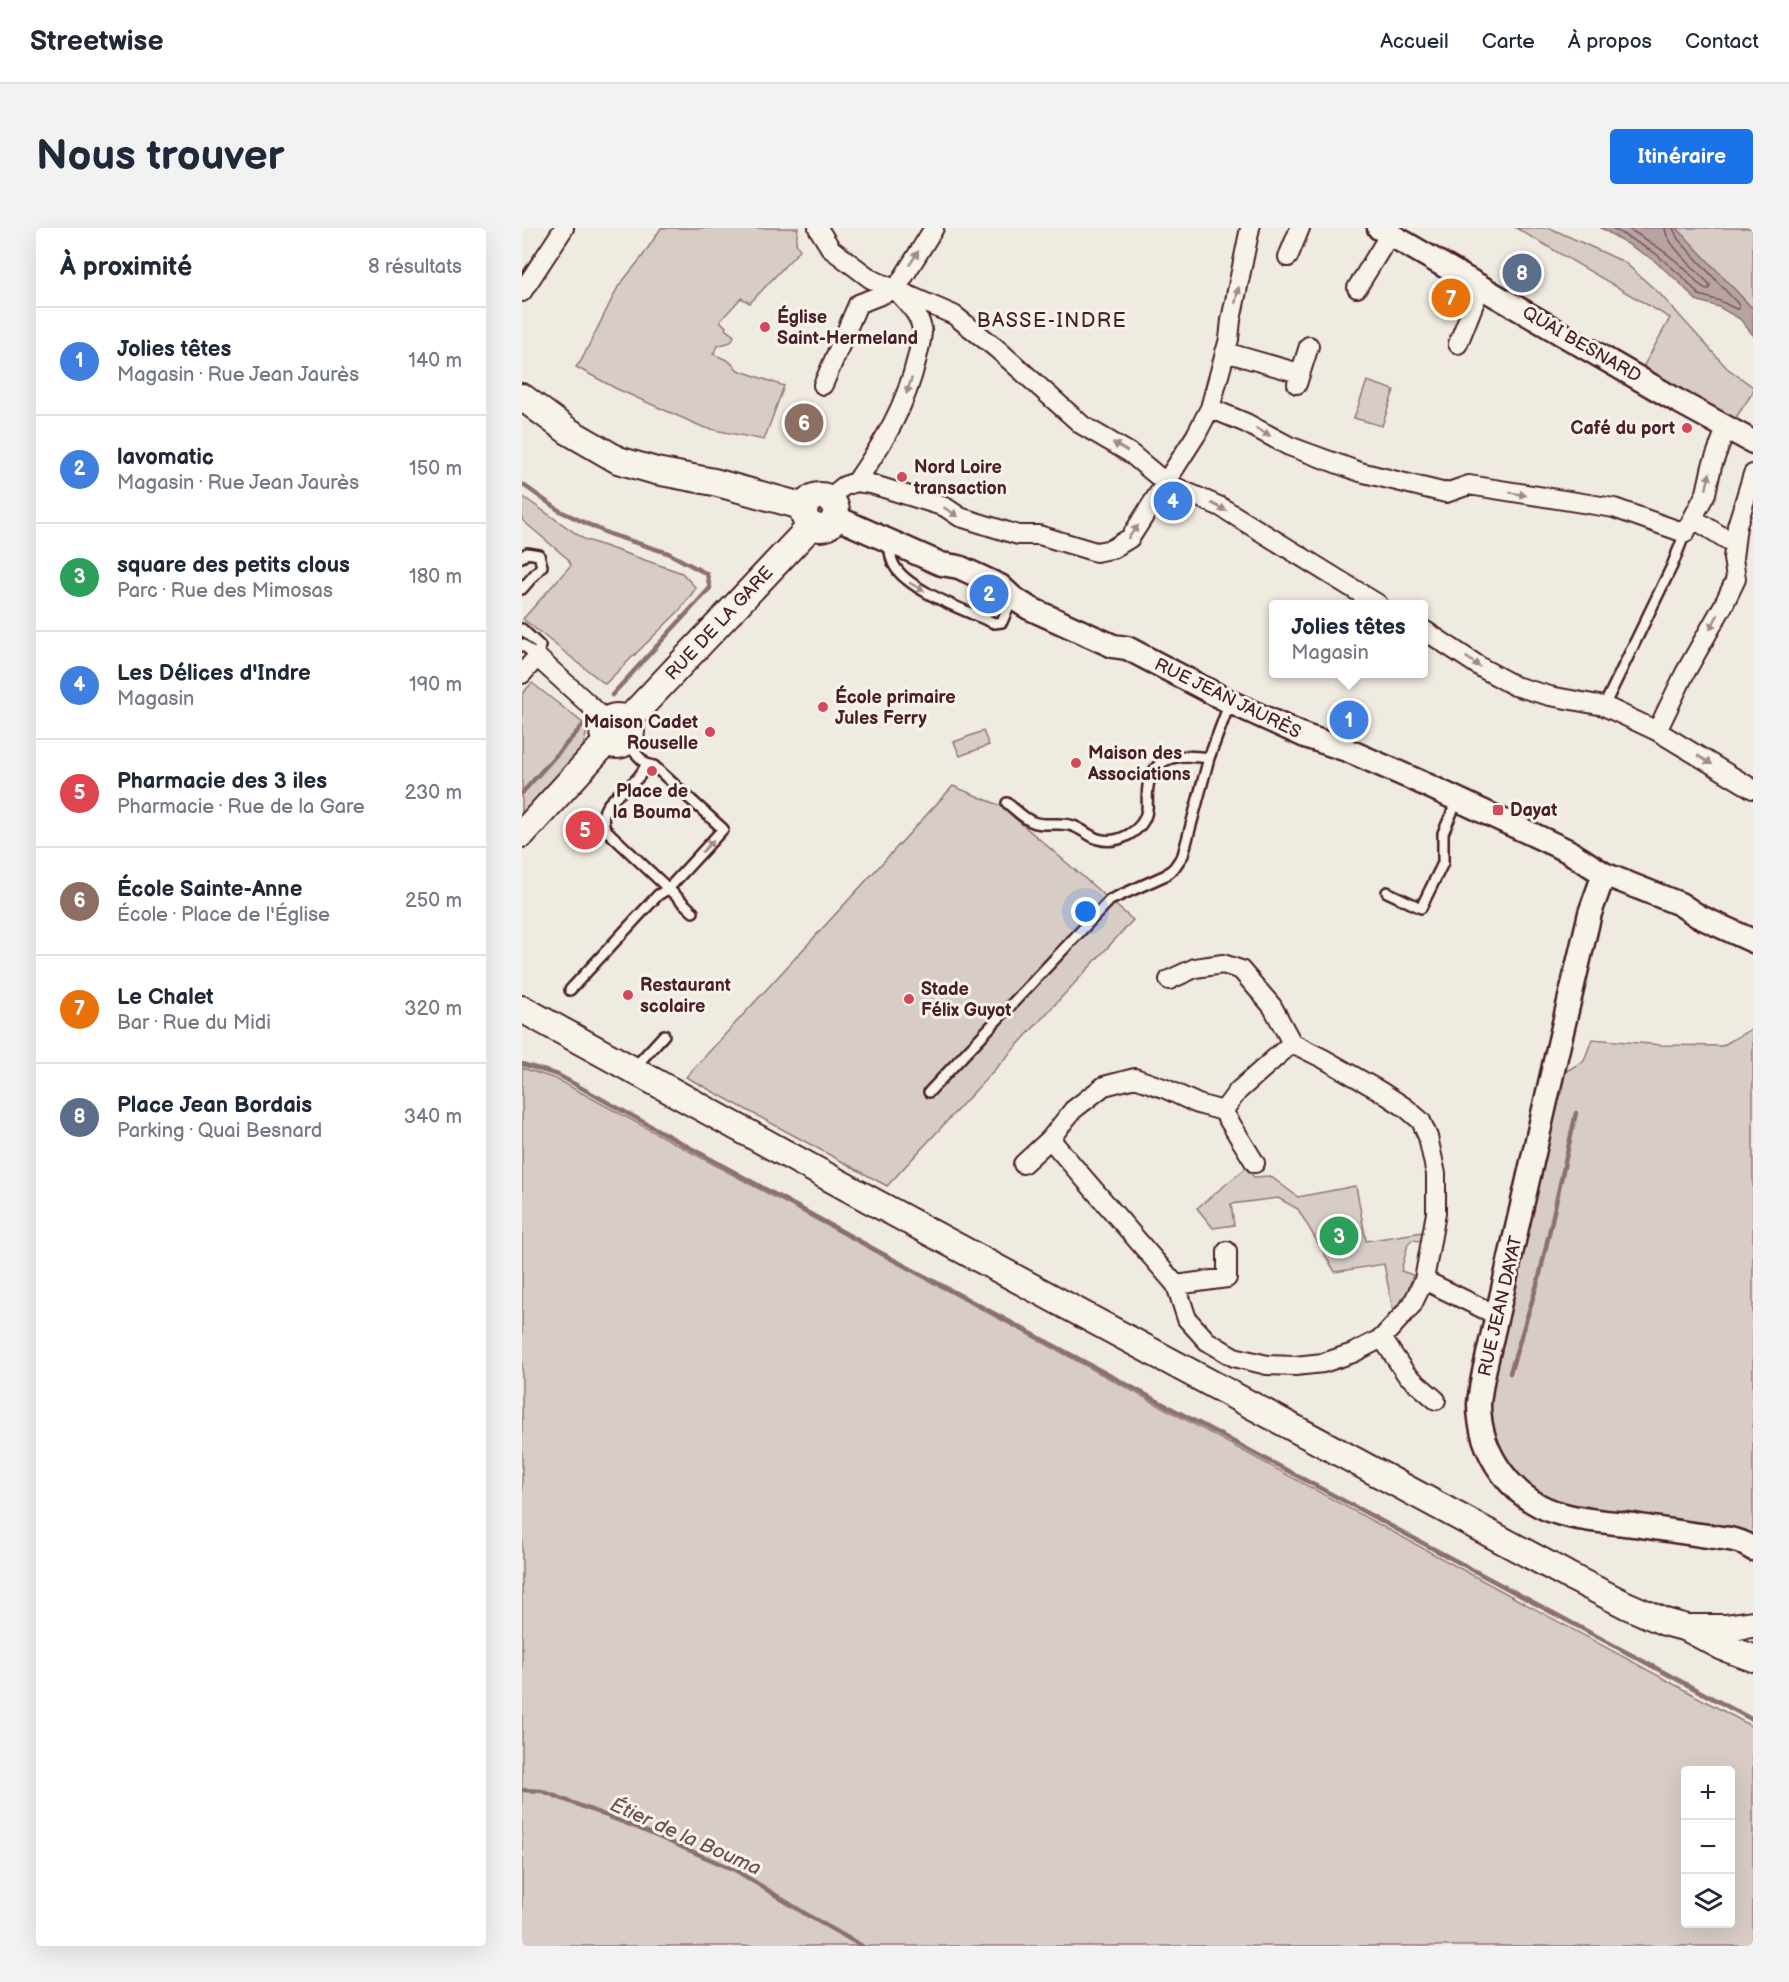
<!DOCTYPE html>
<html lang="fr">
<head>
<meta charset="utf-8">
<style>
  :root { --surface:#fff; --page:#f2f2f3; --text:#1f2937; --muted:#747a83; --line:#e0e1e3; --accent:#1a73e8 }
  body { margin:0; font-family:"Balsamiq Sans",sans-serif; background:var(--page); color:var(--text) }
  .controls { position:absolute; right:18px; bottom:18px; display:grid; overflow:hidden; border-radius:6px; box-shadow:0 6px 24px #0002 }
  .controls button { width:54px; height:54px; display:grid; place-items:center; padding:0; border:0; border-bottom:2px solid var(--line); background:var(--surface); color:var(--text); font:30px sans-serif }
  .you { position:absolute; left:564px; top:684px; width:21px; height:21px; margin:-15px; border:4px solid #fff; border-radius:50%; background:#1a73e8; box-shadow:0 0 0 9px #1a73e833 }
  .badge { display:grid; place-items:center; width:39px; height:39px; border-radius:50%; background:var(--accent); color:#fff; font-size:20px; font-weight:700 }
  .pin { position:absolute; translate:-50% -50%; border:3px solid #fff; box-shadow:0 2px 6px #0006 }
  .popup { position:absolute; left:747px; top:372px; width:159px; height:78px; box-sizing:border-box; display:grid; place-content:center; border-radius:6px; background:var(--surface); filter:drop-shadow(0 2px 4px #0005); font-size:20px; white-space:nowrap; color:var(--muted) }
  .popup b { font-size:22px; color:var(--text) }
  .popup::after { content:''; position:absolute; left:50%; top:100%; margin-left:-12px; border:12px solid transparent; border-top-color:var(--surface) }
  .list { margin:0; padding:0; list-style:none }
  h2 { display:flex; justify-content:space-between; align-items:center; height:78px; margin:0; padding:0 24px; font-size:26px }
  h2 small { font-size:20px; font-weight:400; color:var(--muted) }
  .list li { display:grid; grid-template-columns:39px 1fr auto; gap:18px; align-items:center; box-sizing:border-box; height:108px; padding:0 24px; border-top:2px solid var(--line) }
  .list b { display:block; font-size:22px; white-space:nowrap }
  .list p { margin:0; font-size:20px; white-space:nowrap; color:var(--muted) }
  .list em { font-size:20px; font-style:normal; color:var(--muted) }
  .icon { flex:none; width:33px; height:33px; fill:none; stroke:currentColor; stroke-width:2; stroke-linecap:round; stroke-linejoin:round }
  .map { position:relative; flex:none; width:1231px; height:1718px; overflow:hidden; border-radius:6px }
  header { display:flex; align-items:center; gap:36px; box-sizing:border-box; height:84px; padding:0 30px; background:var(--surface); border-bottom:2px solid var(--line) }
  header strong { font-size:28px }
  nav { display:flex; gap:33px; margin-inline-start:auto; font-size:21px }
  .intro { display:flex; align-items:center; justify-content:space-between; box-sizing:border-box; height:144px; padding:0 36px }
  h1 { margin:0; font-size:42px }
  .button { padding:15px 27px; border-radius:6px; background:var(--accent); color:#fff; font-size:21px; font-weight:700 }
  main { display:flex; gap:36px; padding:0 36px }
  aside { flex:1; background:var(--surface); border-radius:6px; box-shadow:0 6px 24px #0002 }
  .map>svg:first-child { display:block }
  .green { fill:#d8cdc6; stroke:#917678; stroke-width:1.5; fill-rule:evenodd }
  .water { fill:#b7a4a2; stroke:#8b6f72; stroke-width:1.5 }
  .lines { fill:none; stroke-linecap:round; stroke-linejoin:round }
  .shore { stroke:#76545b; stroke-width:1.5 }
  .stream { stroke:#8b6f72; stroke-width:4.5 }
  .service-casing { stroke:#4a1f2b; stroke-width:14 }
  .minor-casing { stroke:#4a1f2b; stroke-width:22 }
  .tertiary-casing { stroke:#4a1f2b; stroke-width:27 }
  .secondary-casing { stroke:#4a1f2b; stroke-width:30 }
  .service { stroke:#f7f3e8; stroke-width:9 }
  .minor { stroke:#f7f3e8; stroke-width:18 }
  .tertiary { stroke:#f7f3e8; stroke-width:22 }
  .secondary { stroke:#f7f3e8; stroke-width:26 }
  .oneway { fill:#a0898a }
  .poi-dot { fill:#d1495b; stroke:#f7f3e8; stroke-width:2 }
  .labels { text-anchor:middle; stroke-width:6; stroke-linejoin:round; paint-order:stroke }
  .poi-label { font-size:18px; font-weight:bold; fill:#4a1f2b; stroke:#f7f3e8; text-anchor:start }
  .street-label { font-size:18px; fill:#4a1f2b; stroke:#f7f3e8 }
  .neighbourhood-label { font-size:20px; letter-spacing:1.5px; fill:#4a1f2b; stroke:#f7f3e8 }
  .water-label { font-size:20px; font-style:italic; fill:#704e55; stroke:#f7f3e8 }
</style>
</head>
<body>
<header>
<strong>Streetwise</strong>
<nav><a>Accueil</a><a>Carte</a><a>À propos</a><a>Contact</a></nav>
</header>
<div class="intro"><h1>Nous trouver</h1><a class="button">Itinéraire</a></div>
<main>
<aside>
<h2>À proximité<small>8 résultats</small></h2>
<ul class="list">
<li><span class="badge" style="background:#3f7fe0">1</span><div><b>Jolies têtes</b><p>Magasin · Rue Jean Jaurès</p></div><em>140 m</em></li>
<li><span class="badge" style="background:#3f7fe0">2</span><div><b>lavomatic</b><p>Magasin · Rue Jean Jaurès</p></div><em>150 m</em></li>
<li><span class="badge" style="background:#2e9e5b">3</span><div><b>square des petits clous</b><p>Parc · Rue des Mimosas</p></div><em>180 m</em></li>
<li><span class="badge" style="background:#3f7fe0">4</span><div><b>Les Délices d'Indre</b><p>Magasin</p></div><em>190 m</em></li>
<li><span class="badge" style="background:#e0444e">5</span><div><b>Pharmacie des 3 iles</b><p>Pharmacie · Rue de la Gare</p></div><em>230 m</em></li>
<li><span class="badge" style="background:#8d6e63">6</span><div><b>École Sainte-Anne</b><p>École · Place de l'Église</p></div><em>250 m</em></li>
<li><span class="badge" style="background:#e8710a">7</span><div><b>Le Chalet</b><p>Bar · Rue du Midi</p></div><em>320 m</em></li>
<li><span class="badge" style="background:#5c6f8a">8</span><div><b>Place Jean Bordais</b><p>Parking · Quai Besnard</p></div><em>340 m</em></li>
</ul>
</aside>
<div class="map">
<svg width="1231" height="1718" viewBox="0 0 1231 1718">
  <rect width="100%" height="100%" fill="#f0ebe0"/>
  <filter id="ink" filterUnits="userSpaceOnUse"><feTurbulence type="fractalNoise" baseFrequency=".0167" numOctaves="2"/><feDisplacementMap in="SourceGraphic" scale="12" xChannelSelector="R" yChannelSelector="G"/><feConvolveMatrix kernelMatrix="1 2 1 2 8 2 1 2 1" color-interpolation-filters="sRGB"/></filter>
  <g filter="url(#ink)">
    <path class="green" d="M 139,0 L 276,0 L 274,15 L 278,22 L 228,75 L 219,70 L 198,93 L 204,99 L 203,101 L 212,108 L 209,114 L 196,118 L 191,126 L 207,133 L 216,142 L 262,158 L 242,212 L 183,200 L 95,161 L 54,139 L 59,133 L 96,59 L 120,29 Z
      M 994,0 L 1028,0 L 1102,34 L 1137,65 L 1205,140 L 1231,159 L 1231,164 L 1211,194 L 1120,141 L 1148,90 Z
      M 1155,0 L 1231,0 L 1231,81 L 1160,7 Z
      M 845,153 L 872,162 L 860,198 L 832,190 Z
      M 0,268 L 62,311 L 160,345 L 174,360 L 157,383 L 83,456 L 1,391 L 49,337 L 46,331 L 0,292 Z
      M 10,455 L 66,499 L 59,525 L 0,588 L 0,466 Z
      M 461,503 L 467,517 L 438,528 L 432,514 Z
      M 431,558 L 479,578 L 611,692 L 365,958 L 164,849 Z
      M 1231,800 L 1231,1311 L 1051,1283 L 1016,1269 L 990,1247 L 973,1218 L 965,1167 L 1039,846 L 1062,833 L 1070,811 L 1140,817 L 1200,818 Z
      M 0,840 L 34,851 L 1231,1499 L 1231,1718 L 0,1718 ZM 1164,1542 L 1208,1542 L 1208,1696 L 1164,1696 Z
      M 724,940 L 732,949 L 748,948 L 776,969 L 834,958 L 844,1013 L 901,1004 L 899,1013 L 890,1012 L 886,1016 L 879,1043 L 891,1047 L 885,1064 L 871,1083 L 862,1036 L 813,1044 L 776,981 L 756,970 L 709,976 L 712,997 L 691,1000 L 675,980 Z"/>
    <path class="water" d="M 1079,0 L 1155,0 L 1231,81 L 1231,107 L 1218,91 L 1197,79 L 1174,72 L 1157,54 L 1129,30 Z"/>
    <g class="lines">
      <path class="shore" d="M 1090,0 L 1133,25 L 1162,50 L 1177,67 L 1198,73 L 1214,81 L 1217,81 L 1217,77 L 1156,11 L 1151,0
        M 1105,0 C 1127,13 1148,26 1166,44 C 1173,50 1178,61 1187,61 L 1188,57 C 1176,43 1144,17 1143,0"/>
      <path class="stream" d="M 0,256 L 38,283 L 87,306 L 146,325 L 185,346 L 188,360 L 90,467
        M 0,565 L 63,495
        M 0,836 L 36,847 L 361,1026 L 1231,1492
        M 988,1145 L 1017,1050 L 1054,885
        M 0,1562 L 20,1563 L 116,1600 L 215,1643 L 287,1688 L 340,1718"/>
      <defs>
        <path id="service" d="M 367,314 C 368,323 368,330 372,337 C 385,362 445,383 472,395 L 480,394 L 490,371
          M 0,329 L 5,325 L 17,327 L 20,338 L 0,361
          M 0,401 L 18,418 L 15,429 L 0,416
          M 1082,478 L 1150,338 L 1163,305
          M 103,514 L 124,536 C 115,564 72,568 83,601 L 171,684
          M 485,575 C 493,581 502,591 511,594 C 523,599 539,593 551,598 C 560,601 567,608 576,611 C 596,617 622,603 625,582 C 626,573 624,563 627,554 C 635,524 664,527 687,530
          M 865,664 L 899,680 L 921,635 L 921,605 L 935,573
          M 48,762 L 136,667 L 146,661 L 201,601 L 132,538 L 124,536
          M 111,841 L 142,807
          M 407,864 L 588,672 L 644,647 L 652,640 L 661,627 L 687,530 L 708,474"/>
        <path id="minor" d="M 296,0 L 309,21 L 349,51 L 432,87 L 474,120 L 560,197 L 608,225 L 644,255 L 699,279 L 856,376
          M 766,29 L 778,0
          M 835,60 L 868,6
          M 374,61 L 412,0
          M 0,64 L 42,0
          M 936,116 L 959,58
          M 703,124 L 777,145
          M 775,156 L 787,118
          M 301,157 L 336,76 L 374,61
          M 688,180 L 724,195 L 767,218 L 838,244 L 924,265 L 947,257 L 1092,280 L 1163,305 L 1184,265 L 1190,238 L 1204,200
          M 334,254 C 363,212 383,180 395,130 C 397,121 400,111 400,103 C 399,87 385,75 376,64
          M 306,271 L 322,258 L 334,254 L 349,256 L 423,279 L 438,289 L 496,307 L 517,307 L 574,324 L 590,321 L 608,310 L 674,207 L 688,180 L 707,111 L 709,92 L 728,0
          M 1172,291 L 1212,316
          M 902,402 L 960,440 L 993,458 L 1028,468 L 1082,478 L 1135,503 L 1231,561
          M 0,446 L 15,429 L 85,493
          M 1135,503 L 1163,445 L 1201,378 L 1214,351 L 1211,330 L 1215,298 L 1231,246
          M 701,883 L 716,863 L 770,815
          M 701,883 L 733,935
          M 528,911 L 654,1057 L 665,1091 L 685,1113 L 712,1129 L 745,1137 L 773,1138 L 801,1135 L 831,1125 L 860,1110 L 890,1077 L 902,1052 L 914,985 L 914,946 L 906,909 L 899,893 L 884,880 L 858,863 L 802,831 L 770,815 L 750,778 L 719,742 L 701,736 L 673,740 L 647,752
          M 501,936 L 528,911 L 551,882 L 582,858 L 613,850 L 644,861 L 676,876 L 701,883
          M 902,1052 L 976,1088
          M 654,1057 L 705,1050 L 705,1023
          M 860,1110 L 884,1146 L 914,1172"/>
        <path id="tertiary" d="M 857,0 L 1154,172 L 1231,214
          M 313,289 L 419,336 L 437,339 L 478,358 L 491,370 L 507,380 L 591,418 L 605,420 L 708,474 L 783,508 L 825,522 L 898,554 L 1046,623 L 1082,646 L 1158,676 L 1176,688 L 1231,713
          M 1082,646 L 1068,685 L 1034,829 L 962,1144 C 960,1154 958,1165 957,1176 C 957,1226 991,1273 1039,1286 C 1063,1293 1088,1294 1112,1297 C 1144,1302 1176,1307 1208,1311 L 1219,1314 L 1231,1321"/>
        <path id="secondary" d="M 0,169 L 46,203 L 96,232 L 134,243 L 192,254 L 283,279
          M282 284a16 16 0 1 1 32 0a16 16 0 1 1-32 0Z
          M81 503a14 14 0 1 1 28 0a14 14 0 1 1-28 0Z
          M 105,493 L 290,297
          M 0,606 L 85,513
          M 0,781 L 350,973 L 1045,1347 L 1104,1377 L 1143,1394 L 1165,1400 L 1201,1419 L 1231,1430
          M 1169,1400 L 1203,1400 L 1231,1396"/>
      </defs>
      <use href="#service" class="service-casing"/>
      <use href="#minor" class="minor-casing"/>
      <use href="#tertiary" class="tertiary-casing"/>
      <use href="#secondary" class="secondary-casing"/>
      <use href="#service" class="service"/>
      <use href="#minor" class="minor"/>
      <use href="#tertiary" class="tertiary"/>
      <use href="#secondary" class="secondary"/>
    </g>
    <defs><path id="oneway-solid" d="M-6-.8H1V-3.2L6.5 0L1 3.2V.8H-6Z" transform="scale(1.5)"/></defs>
    <g class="oneway">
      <use href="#oneway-solid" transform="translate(392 30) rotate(-58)"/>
      <use href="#oneway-solid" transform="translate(715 67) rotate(-78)"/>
      <use href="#oneway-solid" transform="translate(387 158) rotate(109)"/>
      <use href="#oneway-solid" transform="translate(741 204) rotate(28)"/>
      <use href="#oneway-solid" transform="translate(598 219) rotate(-150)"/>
      <use href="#oneway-solid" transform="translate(1186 253) rotate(-78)"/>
      <use href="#oneway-solid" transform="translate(996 266) rotate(10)"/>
      <use href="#oneway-solid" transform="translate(697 279) rotate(27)"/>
      <use href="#oneway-solid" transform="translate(429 284) rotate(32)"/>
      <use href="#oneway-solid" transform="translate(611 304) rotate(-52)"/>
      <use href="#oneway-solid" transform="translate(395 359) rotate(29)"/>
      <use href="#oneway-solid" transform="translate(1192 394) rotate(119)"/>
      <use href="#oneway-solid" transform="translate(951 434) rotate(35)"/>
      <use href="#oneway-solid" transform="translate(1183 532) rotate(31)"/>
      <use href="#oneway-solid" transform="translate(186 618) rotate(-47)"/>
    </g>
  </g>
  <g class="poi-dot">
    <circle cx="243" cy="99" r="6"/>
    <circle cx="1165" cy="200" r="6"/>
    <circle cx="380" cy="249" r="6"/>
    <circle cx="301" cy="479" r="6"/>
    <circle cx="188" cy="504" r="6"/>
    <circle cx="554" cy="535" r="6"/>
    <circle cx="130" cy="543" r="6"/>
    <rect x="970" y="576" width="12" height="12" rx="3"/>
    <circle cx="106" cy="767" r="6"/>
    <circle cx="387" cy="771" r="6"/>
  </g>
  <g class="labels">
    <g class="poi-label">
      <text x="255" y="95">Église<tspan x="255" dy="21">Saint-Hermeland</tspan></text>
      <text x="1153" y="206" text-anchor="end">Café du port</text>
      <text x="392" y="245">Nord Loire<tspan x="392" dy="21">transaction</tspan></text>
      <text x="313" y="475">École primaire<tspan x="313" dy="21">Jules Ferry</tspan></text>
      <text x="176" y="500" text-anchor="end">Maison Cadet<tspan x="176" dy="21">Rouselle</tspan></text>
      <text x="566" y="531">Maison des<tspan x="566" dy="21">Associations</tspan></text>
      <text x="130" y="569" text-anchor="middle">Place de<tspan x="130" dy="21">la Bouma</tspan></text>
      <text x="988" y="588">Dayat</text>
      <text x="118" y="763">Restaurant<tspan x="118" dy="21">scolaire</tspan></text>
      <text x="399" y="767">Stade<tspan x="399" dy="21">Félix Guyot</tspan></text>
    </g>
    <g class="street-label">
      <text transform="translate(1060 116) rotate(30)" y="6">QUAI BESNARD</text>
      <text transform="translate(197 395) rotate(-47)" y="6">RUE DE LA GARE</text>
      <text transform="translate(706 470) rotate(26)" y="6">RUE JEAN JAURÈS</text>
      <text transform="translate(978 1078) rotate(-77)" y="6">RUE JEAN DAYAT</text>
    </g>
    <g class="neighbourhood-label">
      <text x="530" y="99">BASSE-INDRE</text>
    </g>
    <g class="water-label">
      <text transform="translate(164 1608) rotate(24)" y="7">Étier de la Bouma</text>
    </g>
  </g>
</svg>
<div class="controls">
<button>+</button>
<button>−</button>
<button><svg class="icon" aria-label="layers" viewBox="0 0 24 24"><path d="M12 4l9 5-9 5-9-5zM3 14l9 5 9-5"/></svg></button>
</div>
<div class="you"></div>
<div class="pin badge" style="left:827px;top:492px;background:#3f7fe0">1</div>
<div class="popup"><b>Jolies têtes</b>Magasin</div>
<div class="pin badge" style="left:467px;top:366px;background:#3f7fe0">2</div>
<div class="pin badge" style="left:817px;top:1008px;background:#2e9e5b">3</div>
<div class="pin badge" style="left:651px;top:273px;background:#3f7fe0">4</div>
<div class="pin badge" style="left:63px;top:602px;background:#e0444e">5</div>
<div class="pin badge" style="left:282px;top:195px;background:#8d6e63">6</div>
<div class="pin badge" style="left:929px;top:70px;background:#e8710a">7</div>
<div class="pin badge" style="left:1000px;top:45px;background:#5c6f8a">8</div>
</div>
</main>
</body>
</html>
